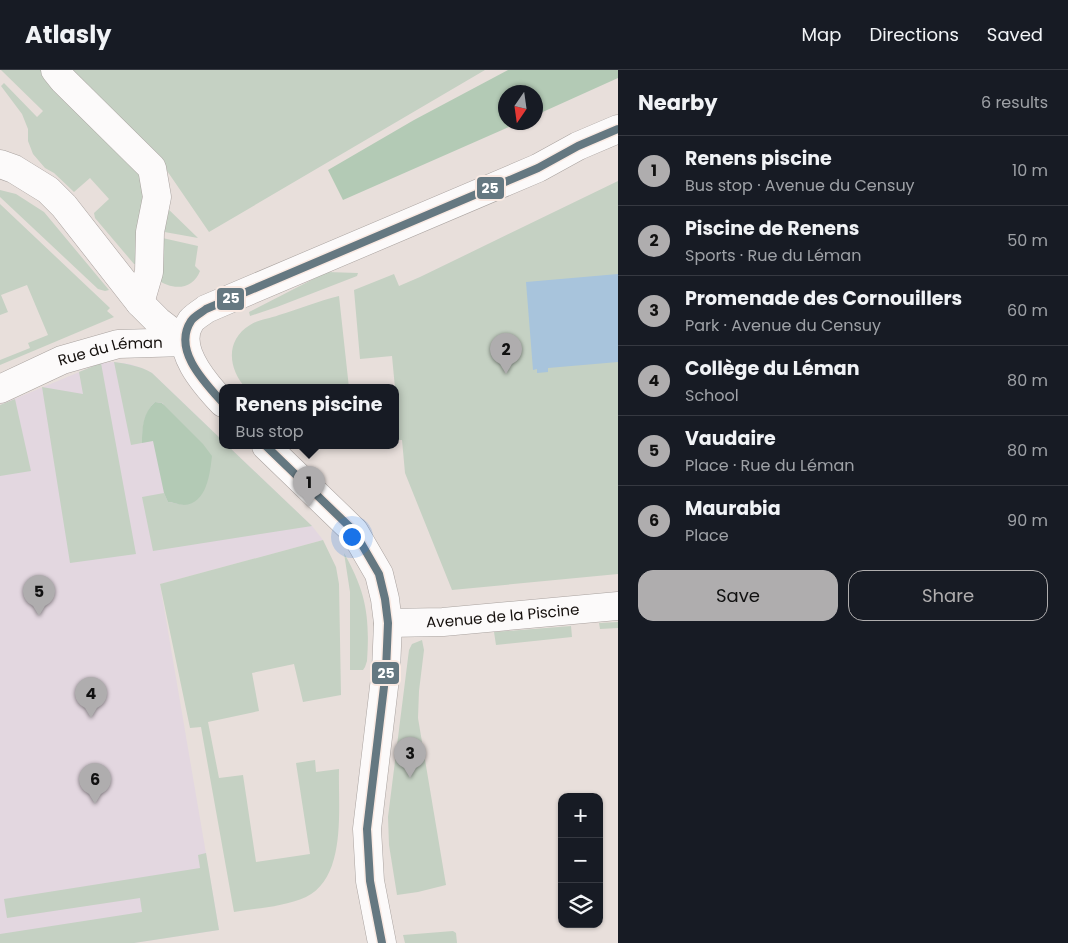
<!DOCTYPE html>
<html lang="en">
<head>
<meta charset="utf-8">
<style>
  :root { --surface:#171b24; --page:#20242c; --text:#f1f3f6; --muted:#9ea1a6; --line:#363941; --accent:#afadae }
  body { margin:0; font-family:Poppins,sans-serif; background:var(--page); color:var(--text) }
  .controls { position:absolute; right:15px; bottom:15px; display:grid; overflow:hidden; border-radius:10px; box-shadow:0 1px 4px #0004 }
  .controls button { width:45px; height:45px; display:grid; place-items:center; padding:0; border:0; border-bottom:1px solid var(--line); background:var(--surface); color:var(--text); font:25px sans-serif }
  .compass { position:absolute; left:498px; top:15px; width:45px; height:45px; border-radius:50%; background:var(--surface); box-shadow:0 1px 4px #0004; rotate:193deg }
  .you { position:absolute; left:351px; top:466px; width:18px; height:18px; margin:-12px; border:4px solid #fff; border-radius:50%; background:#1a73e8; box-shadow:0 0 0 8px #1a73e833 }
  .badge { display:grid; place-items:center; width:32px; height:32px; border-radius:50%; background:var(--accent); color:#111; font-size:16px; font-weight:700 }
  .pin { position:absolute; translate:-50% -41px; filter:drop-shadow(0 1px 2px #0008) }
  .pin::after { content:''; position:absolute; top:26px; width:18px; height:15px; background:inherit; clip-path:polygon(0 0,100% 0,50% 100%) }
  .popup { position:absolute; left:219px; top:314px; width:180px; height:65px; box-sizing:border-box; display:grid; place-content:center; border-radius:10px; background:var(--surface); filter:drop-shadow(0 1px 4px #0005); font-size:16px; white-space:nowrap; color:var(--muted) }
  .popup b { font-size:19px; color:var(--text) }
  .popup::after { content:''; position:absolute; left:50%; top:100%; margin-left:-10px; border:10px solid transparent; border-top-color:var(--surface) }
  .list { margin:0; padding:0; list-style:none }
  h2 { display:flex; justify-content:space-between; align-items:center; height:65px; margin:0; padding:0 20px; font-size:21px }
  h2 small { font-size:16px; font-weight:400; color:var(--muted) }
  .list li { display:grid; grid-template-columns:32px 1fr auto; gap:15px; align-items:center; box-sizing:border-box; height:70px; padding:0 20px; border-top:1px solid var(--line) }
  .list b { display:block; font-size:19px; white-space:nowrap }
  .list p { margin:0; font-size:16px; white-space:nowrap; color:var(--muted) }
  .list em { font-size:16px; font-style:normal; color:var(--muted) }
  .actions { display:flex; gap:10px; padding:15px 20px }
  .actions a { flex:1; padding:11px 0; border:1px solid var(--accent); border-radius:15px; text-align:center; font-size:18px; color:var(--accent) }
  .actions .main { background:var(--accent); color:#111 }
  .icon { flex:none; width:28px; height:28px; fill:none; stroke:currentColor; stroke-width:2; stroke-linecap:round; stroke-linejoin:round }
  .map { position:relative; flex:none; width:618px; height:873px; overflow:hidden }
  header { display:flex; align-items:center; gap:30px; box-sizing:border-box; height:70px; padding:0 25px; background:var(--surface); border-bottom:1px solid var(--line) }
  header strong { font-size:24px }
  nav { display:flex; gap:28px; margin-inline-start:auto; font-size:18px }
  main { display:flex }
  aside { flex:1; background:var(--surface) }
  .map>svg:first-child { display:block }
  .education { fill:#e3d7e0 }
  .green { fill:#c5d1c3 }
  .forest { fill:#b3cab5 }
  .water { fill:#a8c4dc }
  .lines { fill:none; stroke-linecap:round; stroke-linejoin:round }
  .minor-casing { stroke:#a9a29f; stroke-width:29 }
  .minor { stroke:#fcfafa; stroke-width:28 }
  .bus-1-casing { stroke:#faeae3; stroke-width:11 }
  .bus-1 { stroke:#657881; stroke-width:8 }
  .labels { text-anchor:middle; stroke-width:5; stroke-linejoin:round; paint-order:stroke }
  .street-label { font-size:15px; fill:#15100d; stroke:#faeae3 }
  .line-badge { stroke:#faeae3; stroke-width:2 }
  .badge-label { font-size:14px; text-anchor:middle; font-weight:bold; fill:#fff }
</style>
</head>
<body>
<header>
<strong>Atlasly</strong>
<nav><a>Map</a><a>Directions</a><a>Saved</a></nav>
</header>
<main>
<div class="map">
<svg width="618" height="873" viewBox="0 0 618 873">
  <rect width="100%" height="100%" fill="#e8dfdb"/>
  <path class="education" d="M 114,292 L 130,294 L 142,298 L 152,303 L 223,371 L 223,376 L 228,376 L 312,456 L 323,470 L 160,514 L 219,860 L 134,873 L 0,873 L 0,335 L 101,293 Z"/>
  <path class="green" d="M 1,0 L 44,0 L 146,105 L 140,193 L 134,194 L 95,148 L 94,143 L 109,129 L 90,108 L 74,122 L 54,103 L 45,98 L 33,84 L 28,71 L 28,59 L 22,44 L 1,16 L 4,13 L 37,47 L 43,41 Z
    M 64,0 L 485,0 L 209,162 L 161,92 Z
    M 618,111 L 618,504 L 452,520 L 405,403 L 402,370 L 395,370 L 395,318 L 392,286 L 360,289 L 354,220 L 394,204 L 399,216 L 420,207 Z
    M 0,120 L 16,124 L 44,142 L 109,220 L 105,221 L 98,219 L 0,127 Z
    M 0,134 L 110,238 L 107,241 L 114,247 L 0,295 L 0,290 L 30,278 L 28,273 L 48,265 L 27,215 L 1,225 L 8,242 L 0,245 Z
    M 163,134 L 198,168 L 159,161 Z
    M 158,167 L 198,176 L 195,196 L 200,201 C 193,220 172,221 157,209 Z
    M 327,202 L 358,203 L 357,206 L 277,237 L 250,246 L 249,242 Z
    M 339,226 L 349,318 L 246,318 C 228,299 225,270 250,255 C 259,249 269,249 279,245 C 299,239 318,231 339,226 Z
    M 114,292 C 128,294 140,296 152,303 L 223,371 L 223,376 L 228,376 L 312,456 L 153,481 L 142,427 L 164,423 L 168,432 L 185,435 L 163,333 L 155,332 C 144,342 142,359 142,373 L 131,375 Z
    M 101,293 L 136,484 L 70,493 L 42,317 L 83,324 L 79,302 Z
    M 15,329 L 31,401 L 0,406 L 0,335 Z
    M 323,470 L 336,497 L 339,514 L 341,625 L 303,632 L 294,594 L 252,603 L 259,641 L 208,652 L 219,708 L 243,705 L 256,792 L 310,784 L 296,693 L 315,690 L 316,702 L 339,699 C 338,738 347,807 306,827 C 284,837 257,838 234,842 L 201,657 L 190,658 L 160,514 Z
    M 344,483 C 366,522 370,546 367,591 L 365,597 L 363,600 L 350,600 L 350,522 Z
    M 618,552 L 618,558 L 600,559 L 599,553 Z
    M 571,556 L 572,567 L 496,575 L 494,562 Z
    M 422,570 L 424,580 L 419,621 L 418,648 L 446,815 L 418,822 L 397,825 L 389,775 L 388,747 L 409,580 L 412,574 Z
    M 206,783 L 219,860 L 134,873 L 0,873 L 0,864 L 142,842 L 140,828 L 7,848 L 4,829 L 200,798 L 198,785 Z
    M 453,861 L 456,863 L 457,873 L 405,873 L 403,865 Z"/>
  <path class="forest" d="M 508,0 L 618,0 L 618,8 L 536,45 L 536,22 L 506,22 L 506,52 L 518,53 L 343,130 L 328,100 L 414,50 Z
    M 155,332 L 162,333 L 203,374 L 212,386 C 210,403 207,434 184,435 C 179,435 173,432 168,432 L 164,423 L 153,371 L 142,373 C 142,357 143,343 155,332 Z"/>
  <path class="water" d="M 618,204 L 618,292 L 548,298 L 548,302 L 537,303 L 537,299 L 533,300 L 526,212 Z"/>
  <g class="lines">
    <defs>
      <g id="minor">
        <path d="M 55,0 L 63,10 L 152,98 L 157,127 L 150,162 L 149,202 L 140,233"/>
        <path d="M 0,94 L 14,99 L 48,120 L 64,136 L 140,233 L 158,251 L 185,272"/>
        <path id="s1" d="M 0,319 L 62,290 L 118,274 L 185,272"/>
        <path d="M 223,333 C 206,315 172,278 191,251 C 194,247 201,243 206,239 L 538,98 L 578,76 L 618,59"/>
        <path d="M 266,376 L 354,461 L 379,504 L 385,529 L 388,553 L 386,600 L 367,759 L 370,811 L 382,873"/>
        <path id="s2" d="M 388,553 L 443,552 L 618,536"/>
      </g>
    </defs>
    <use href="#minor" class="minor-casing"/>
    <use href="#minor" class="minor"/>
    <defs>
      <path id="bus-1" d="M 223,333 C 205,313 172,280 191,251 C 194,246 201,243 206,239 L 538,98 L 578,76 L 618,59
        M 266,376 L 354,461 L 379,504 L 385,529 L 388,553 L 386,600 L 367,759 L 370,811 L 382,873"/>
    </defs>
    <use href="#bus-1" class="bus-1-casing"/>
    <use href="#bus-1" class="bus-1"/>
  </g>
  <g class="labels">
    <g class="street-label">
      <text dy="5" stroke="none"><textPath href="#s1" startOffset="118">Rue du Léman</textPath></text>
      <text dy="5" stroke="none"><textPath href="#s2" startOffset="115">Avenue de la Piscine</textPath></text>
    </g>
  </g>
  <g class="line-badge">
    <rect x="476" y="106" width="29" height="24" rx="5" fill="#657881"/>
    <rect x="216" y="217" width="29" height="24" rx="5" fill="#657881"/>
    <rect x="371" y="591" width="29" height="24" rx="5" fill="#657881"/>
  </g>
  <g class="badge-label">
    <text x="490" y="123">25</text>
    <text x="231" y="233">25</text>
    <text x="386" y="608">25</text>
  </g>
</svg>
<div class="controls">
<button>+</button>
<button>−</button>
<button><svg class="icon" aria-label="layers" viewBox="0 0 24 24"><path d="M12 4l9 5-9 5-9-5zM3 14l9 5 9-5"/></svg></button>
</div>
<svg class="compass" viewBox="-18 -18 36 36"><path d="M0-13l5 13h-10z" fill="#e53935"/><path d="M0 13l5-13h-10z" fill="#9ea1a6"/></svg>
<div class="you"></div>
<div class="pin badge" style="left:309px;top:437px">1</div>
<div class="popup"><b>Renens piscine</b>Bus stop</div>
<div class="pin badge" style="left:506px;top:304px">2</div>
<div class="pin badge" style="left:410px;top:708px">3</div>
<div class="pin badge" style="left:91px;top:648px">4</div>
<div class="pin badge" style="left:39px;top:546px">5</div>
<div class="pin badge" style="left:95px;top:734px">6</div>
</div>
<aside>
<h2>Nearby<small>6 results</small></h2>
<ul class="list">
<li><span class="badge">1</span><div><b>Renens piscine</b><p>Bus stop · Avenue du Censuy</p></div><em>10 m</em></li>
<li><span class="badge">2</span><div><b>Piscine de Renens</b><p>Sports · Rue du Léman</p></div><em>50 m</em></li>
<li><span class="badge">3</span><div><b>Promenade des Cornouillers</b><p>Park · Avenue du Censuy</p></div><em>60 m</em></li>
<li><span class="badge">4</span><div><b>Collège du Léman</b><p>School</p></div><em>80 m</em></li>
<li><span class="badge">5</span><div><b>Vaudaire</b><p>Place · Rue du Léman</p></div><em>80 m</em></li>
<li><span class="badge">6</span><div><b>Maurabia</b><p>Place</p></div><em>90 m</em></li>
</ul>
<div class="actions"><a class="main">Save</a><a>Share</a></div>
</aside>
</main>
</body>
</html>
